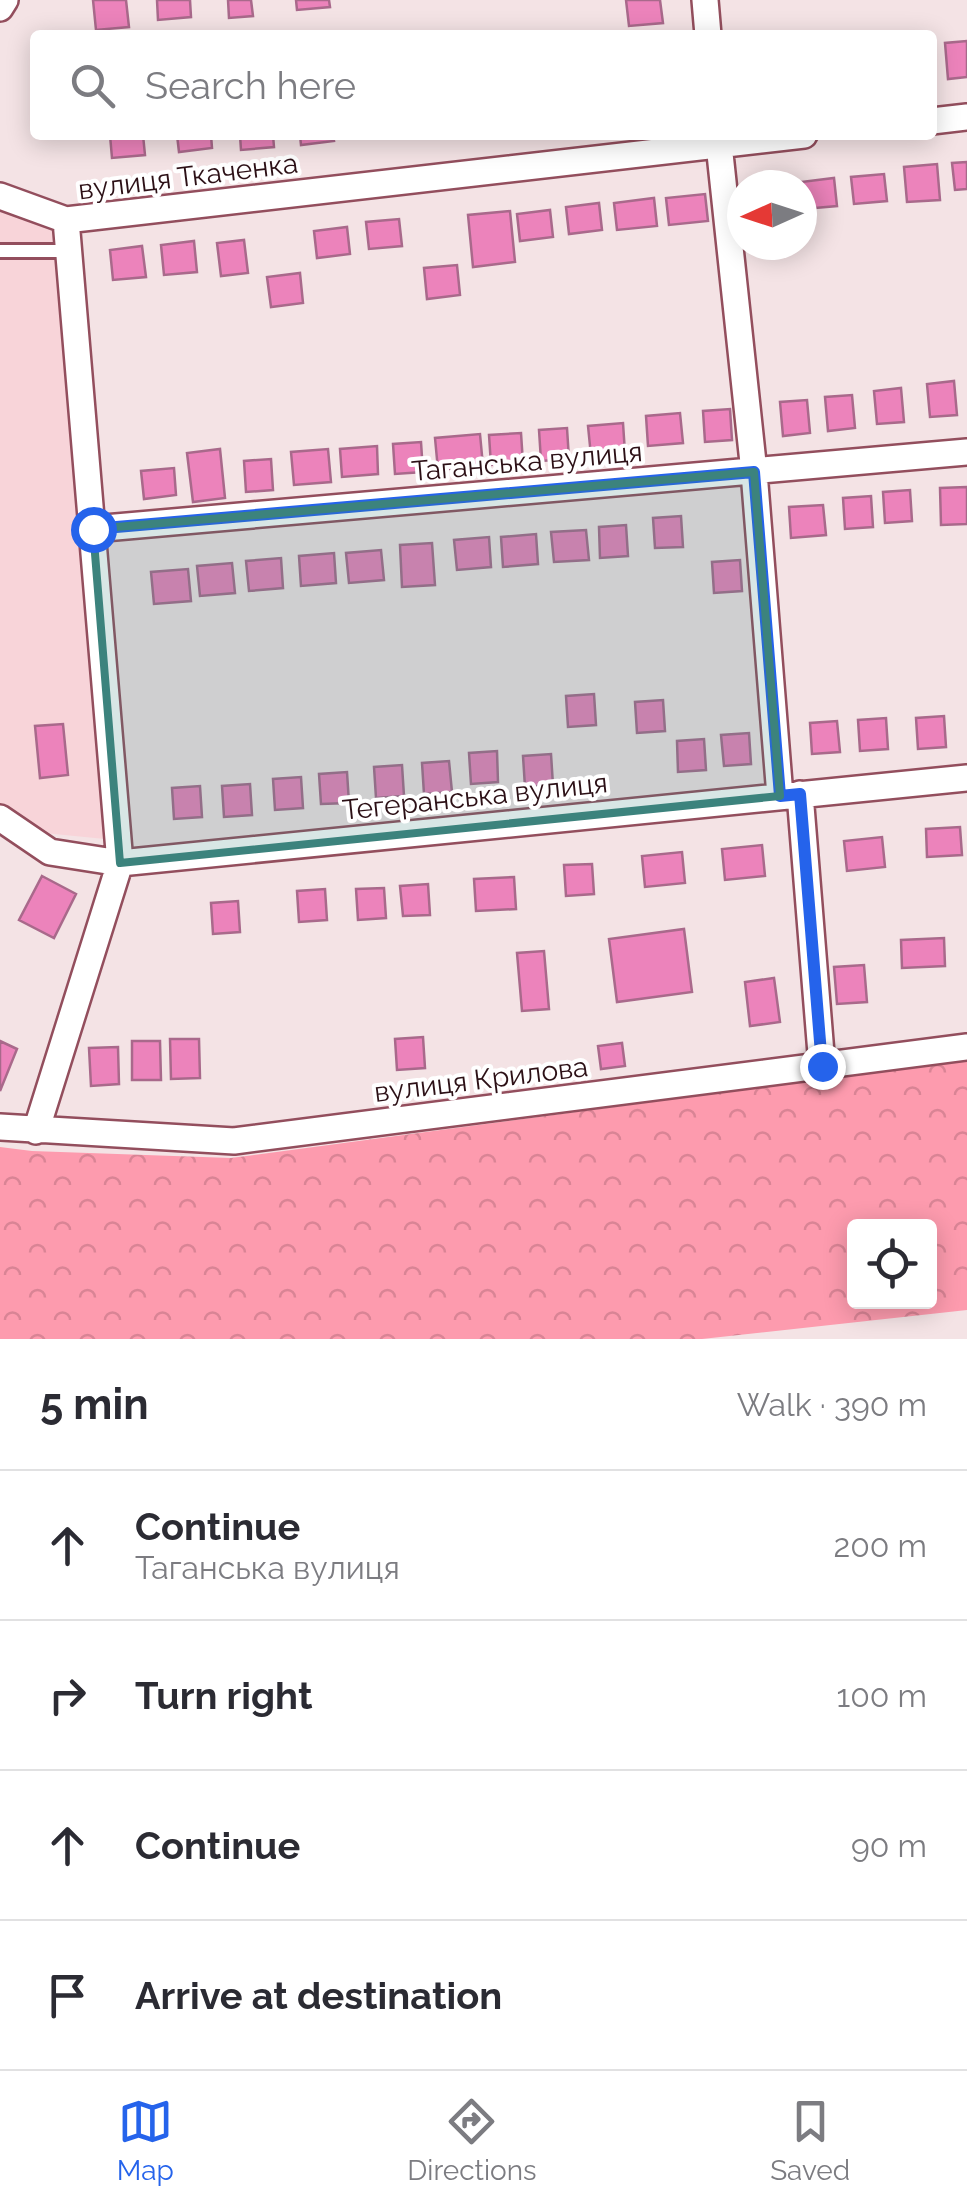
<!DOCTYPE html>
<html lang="en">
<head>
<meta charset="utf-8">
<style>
  :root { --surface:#fff; --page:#f2f2f3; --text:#2b2b33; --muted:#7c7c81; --line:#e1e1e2; --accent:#2563eb }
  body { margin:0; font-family:Raleway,sans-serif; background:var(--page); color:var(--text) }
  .controls { position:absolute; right:30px; bottom:30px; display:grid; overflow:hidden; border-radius:10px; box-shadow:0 5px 25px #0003 }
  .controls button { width:90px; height:90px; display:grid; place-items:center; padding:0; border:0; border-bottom:2px solid var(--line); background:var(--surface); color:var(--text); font:50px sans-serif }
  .compass { position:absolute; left:727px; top:170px; width:90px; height:90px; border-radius:50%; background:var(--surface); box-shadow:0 5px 25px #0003; rotate:267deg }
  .stop { position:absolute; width:30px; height:30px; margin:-22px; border:8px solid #2563eb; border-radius:50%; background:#fff }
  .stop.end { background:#2563eb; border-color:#fff; box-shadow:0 2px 10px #0008 }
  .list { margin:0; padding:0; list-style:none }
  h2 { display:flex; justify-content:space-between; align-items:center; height:130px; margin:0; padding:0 40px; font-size:42px }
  h2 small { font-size:32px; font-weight:400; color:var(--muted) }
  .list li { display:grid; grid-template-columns:65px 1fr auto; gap:30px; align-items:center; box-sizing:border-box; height:150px; padding:0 40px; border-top:2px solid var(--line) }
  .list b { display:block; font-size:38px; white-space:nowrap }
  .list p { margin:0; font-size:32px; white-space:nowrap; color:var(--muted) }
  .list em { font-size:32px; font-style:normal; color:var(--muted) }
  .icon { flex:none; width:55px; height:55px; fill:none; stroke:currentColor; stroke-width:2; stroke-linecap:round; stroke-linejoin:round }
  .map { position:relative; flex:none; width:967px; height:1339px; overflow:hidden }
  .search { position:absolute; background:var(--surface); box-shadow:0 5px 25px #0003; left:30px; right:30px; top:30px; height:110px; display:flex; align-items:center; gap:25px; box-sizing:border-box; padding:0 35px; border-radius:10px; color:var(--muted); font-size:38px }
  .sheet { height:730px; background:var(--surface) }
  nav { display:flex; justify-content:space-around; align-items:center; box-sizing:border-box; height:140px; border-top:2px solid var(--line); background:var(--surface); font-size:28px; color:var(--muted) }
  nav a { display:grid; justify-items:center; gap:5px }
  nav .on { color:var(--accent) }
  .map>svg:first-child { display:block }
  .built { fill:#f8d4d9 }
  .forest { fill:url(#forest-crowns); fill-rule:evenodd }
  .building { fill:#ec83bb; stroke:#a9698b; stroke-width:2.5 }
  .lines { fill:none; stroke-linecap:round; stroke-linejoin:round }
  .lane-casing { stroke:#934e5d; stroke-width:18 }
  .street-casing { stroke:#934e5d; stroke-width:30 }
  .lane { stroke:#fff; stroke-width:12 }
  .street { stroke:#fff; stroke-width:25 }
  .route { stroke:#2563eb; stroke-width:12 }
  .marked { fill:#3c837d; fill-opacity:0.2; stroke:#3c837d; stroke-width:8; stroke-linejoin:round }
  .labels { text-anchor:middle; stroke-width:8; stroke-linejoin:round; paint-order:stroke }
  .street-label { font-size:28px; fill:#2c1016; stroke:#fff }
</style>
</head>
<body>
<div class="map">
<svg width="967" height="1339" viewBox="0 0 967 1339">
  <defs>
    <pattern id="forest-crowns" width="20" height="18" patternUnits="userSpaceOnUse" patternTransform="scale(2.5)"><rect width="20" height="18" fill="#fd9bae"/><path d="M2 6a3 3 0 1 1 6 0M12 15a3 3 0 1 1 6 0" fill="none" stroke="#d98495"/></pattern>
  </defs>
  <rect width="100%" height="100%" fill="#f4e3e5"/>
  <path class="built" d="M 0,204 L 54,232 L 105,839 L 44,833 L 0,803 Z"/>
  <path class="forest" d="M 967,1060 L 967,1310 L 702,1339 L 0,1339 L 0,1147 L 32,1151 L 231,1158 ZM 854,1226 L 930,1226 L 930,1302 L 854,1302 Z"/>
  <path class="building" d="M 93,0 L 126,0 L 129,27 L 96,30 Z
    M 157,0 L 190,0 L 191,17 L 158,20 Z
    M 228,0 L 251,0 L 253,16 L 229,18 Z
    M 296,0 L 329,0 L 330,7 L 297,10 Z
    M 626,0 L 660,0 L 663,23 L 629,26 Z
    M 967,41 L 967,77 L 948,79 L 945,43 Z
    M 110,135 L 143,135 L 145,155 L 112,158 Z
    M 177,135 L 211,135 L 212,148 L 179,152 Z
    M 240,135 L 273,135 L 274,147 L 241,150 Z
    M 300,135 L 333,135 L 334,141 L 301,145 Z
    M 967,162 L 967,189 L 955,190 L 952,163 Z
    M 937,164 L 940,200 L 907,202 L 904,167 Z
    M 884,174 L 887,201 L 854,204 L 851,177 Z
    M 834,178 L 837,206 L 804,209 L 801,182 Z
    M 705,194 L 708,221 L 669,225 L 666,198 Z
    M 654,198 L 657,226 L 617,230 L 614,203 Z
    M 599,203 L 602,230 L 569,234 L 566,207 Z
    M 550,210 L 553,237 L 520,241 L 517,214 Z
    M 510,211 L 515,262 L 473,267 L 468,215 Z
    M 399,219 L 402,246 L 369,249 L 366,222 Z
    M 347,227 L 350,254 L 317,258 L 314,231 Z
    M 244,240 L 248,273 L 221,276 L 217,243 Z
    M 194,241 L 197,272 L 164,275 L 161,245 Z
    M 142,246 L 146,277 L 113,280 L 110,250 Z
    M 457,265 L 460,295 L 427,299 L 424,268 Z
    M 300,273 L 303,303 L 271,307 L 267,277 Z
    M 954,381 L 957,415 L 930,417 L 927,384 Z
    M 901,388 L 904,422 L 877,424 L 874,391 Z
    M 852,395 L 855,428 L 828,431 L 825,397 Z
    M 807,400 L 810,433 L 783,436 L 780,402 Z
    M 730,409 L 732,440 L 705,442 L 703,411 Z
    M 680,413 L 683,443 L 648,446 L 646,416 Z
    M 623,423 L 625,453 L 591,456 L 588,426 Z
    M 567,428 L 569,459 L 541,461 L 539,430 Z
    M 521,433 L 523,463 L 491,465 L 489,435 Z
    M 480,434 L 483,466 L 438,470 L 435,438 Z
    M 421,442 L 423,472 L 395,474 L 393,444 Z
    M 377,446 L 378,474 L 342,477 L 340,449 Z
    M 220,449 L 225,498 L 193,502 L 187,453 Z
    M 328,449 L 331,482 L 294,485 L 291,452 Z
    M 271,459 L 273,490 L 246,492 L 244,461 Z
    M 174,468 L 176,495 L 144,499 L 141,471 Z
    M 967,487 L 967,524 L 941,525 L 940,488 Z
    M 910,490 L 912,521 L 885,523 L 883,492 Z
    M 871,496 L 873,527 L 845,529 L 843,498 Z
    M 823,505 L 826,535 L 791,538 L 789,507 Z
    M 681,516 L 683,547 L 655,548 L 653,518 Z
    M 626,525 L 628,556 L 600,558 L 599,527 Z
    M 586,530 L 589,560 L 554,562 L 551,532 Z
    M 536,534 L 538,564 L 503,567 L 501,537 Z
    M 489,537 L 491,567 L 457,570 L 454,540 Z
    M 432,543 L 435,585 L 402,587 L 400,545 Z
    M 381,550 L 384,580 L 349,583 L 346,553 Z
    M 334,553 L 336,583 L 301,586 L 299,556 Z
    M 281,558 L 283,588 L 249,591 L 246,561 Z
    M 740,560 L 742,591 L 714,593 L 712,562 Z
    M 232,563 L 235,593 L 200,596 L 197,566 Z
    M 188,569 L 191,601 L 154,604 L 151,572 Z
    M 594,694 L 596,725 L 568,727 L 566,696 Z
    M 663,700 L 665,731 L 637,733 L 635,702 Z
    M 944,716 L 946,747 L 918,749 L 916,718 Z
    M 886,718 L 888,749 L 860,751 L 858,720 Z
    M 837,721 L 840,752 L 812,754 L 810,723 Z
    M 63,724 L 68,775 L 40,778 L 35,726 Z
    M 749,733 L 751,764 L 724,766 L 721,735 Z
    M 704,739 L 706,770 L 678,772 L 677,741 Z
    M 497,751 L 498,782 L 471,784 L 469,753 Z
    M 551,754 L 553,785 L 525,787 L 523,756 Z
    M 449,761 L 452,792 L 424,794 L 422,763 Z
    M 402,765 L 404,796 L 376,798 L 374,767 Z
    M 347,772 L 349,803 L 321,804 L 319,774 Z
    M 301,777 L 303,808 L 275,810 L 273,779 Z
    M 250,784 L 252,815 L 224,817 L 222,786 Z
    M 200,786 L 202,817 L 174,819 L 172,788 Z
    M 960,827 L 962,855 L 927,857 L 926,829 Z
    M 882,837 L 885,867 L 847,871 L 844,841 Z
    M 762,845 L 765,876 L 725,880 L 722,849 Z
    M 682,852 L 685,883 L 645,887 L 642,856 Z
    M 592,864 L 594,894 L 566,896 L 564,865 Z
    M 42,876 L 76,894 L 54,938 L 19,920 Z
    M 514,877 L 516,909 L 476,911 L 474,879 Z
    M 428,884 L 430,915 L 403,916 L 400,886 Z
    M 384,888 L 386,918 L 358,920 L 356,889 Z
    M 325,889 L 327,920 L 299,922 L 297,891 Z
    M 238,901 L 240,932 L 213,934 L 211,903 Z
    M 684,929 L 692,992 L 617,1002 L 609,939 Z
    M 944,938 L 945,966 L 902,968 L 901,940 Z
    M 544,951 L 549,1009 L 522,1011 L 517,953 Z
    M 864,965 L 867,1002 L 837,1004 L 834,967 Z
    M 774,978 L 780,1022 L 750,1026 L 745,982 Z
    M 423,1037 L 425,1068 L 397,1070 L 395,1039 Z
    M 170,1039 L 199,1039 L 200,1078 L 171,1079 Z
    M 0,1041 L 17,1049 L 0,1091 Z
    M 132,1041 L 160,1041 L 161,1080 L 132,1080 Z
    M 622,1043 L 625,1066 L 601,1069 L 598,1046 Z
    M 118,1047 L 119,1084 L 91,1086 L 89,1048 Z"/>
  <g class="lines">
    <defs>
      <path id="lane" d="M 0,251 L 70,251"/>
      <path id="street" d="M 705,0 L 708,35
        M 0,8 L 5,0
        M 932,121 L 967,117
        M 718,135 L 754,472 L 780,796
        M 0,196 L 66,220 L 804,135
        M 93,529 L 967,452
        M 800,794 L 822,1066
        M 0,818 L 50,852 L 120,863 L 967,778
        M 0,1127 L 234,1141 L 967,1047
        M 36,1131 L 120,863 L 66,220"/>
    </defs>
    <use href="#lane" class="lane-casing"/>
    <use href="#street" class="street-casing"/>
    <use href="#lane" class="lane"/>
    <use href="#street" class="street"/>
  </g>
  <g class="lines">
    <path class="route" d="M 93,529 L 754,472 L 780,796 L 800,794 L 822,1066"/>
  </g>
  <path class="marked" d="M 754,472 L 780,796 L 120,863 L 93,529 Z"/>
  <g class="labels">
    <g class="street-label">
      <text transform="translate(188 176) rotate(-7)" y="10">вулиця Ткаченка</text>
      <text transform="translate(527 461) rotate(-5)" y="10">Таганська вулиця</text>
      <text transform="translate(475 796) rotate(-6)" y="10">Тегеранська вулиця</text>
      <text transform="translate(481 1079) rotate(-7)" y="10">вулиця Крилова</text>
    </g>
  </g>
</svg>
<div class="controls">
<button><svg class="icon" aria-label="locate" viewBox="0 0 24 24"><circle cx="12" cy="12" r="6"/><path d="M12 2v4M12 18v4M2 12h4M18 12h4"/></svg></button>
</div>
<svg class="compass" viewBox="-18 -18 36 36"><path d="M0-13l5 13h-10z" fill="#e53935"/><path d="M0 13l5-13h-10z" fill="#7c7c81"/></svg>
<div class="stop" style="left:93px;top:529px"></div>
<div class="stop end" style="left:822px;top:1066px"></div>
<div class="search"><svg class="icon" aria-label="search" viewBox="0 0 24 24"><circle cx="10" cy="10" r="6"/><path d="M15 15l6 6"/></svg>Search here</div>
</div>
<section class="sheet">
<h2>5 min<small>Walk · 390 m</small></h2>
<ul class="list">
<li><svg class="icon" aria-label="ahead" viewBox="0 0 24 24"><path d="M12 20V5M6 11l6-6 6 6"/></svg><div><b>Continue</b><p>Таганська вулиця</p></div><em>200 m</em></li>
<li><svg class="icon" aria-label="right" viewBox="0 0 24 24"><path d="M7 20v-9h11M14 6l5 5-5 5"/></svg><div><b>Turn right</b></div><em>100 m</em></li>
<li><svg class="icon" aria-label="ahead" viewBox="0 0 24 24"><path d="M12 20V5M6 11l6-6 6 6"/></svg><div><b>Continue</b></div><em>90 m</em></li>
<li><svg class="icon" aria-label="arrive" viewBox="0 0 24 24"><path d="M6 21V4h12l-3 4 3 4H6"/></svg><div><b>Arrive at destination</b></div></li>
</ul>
</section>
<nav>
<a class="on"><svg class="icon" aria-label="map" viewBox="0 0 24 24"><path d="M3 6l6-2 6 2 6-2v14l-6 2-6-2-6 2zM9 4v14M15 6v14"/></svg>Map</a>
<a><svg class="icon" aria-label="directions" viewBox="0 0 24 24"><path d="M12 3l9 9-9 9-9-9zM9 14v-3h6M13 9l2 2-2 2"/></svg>Directions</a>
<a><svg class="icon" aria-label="saved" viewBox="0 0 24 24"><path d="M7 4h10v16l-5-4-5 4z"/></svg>Saved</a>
</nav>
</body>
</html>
